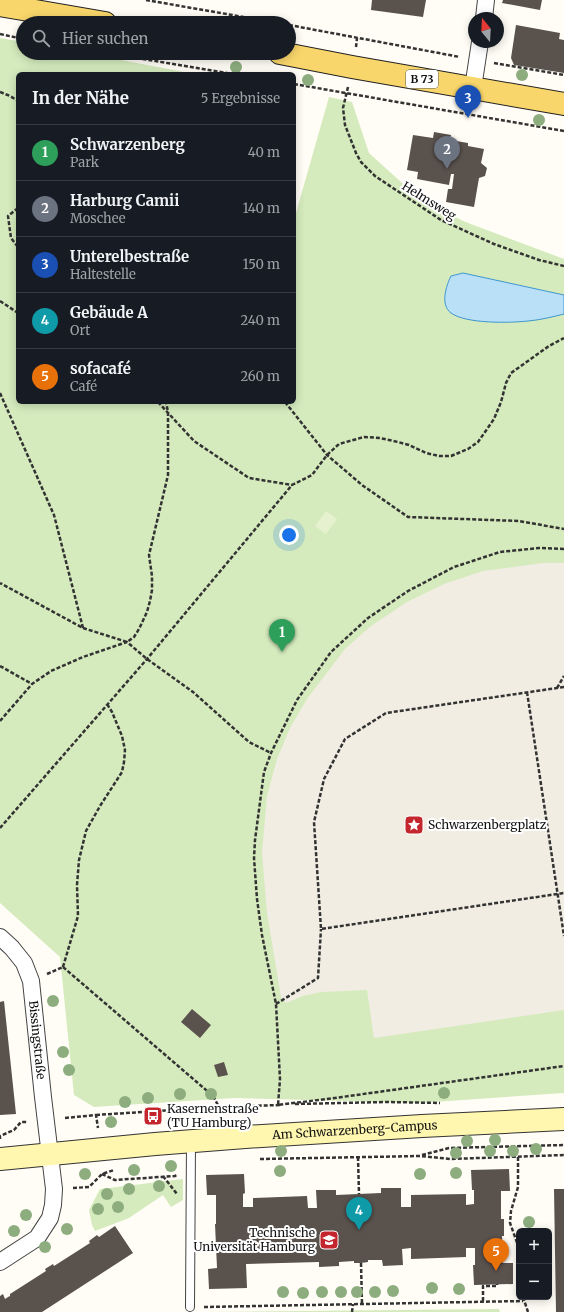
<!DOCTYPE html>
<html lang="de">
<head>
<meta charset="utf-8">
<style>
  :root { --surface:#171b24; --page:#20242c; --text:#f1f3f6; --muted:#9ea1a6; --line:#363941; --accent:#0b8043 }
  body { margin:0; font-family:Merriweather,serif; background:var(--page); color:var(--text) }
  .controls { position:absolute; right:12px; bottom:12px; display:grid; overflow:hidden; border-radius:6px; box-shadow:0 2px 10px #0003 }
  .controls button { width:36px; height:36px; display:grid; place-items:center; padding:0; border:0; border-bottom:1px solid var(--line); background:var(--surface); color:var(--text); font:20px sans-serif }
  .compass { position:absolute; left:468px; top:12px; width:36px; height:36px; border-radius:50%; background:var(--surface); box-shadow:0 2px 10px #0003; rotate:342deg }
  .you { position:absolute; left:289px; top:535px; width:14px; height:14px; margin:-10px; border:3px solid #fff; border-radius:50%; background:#1a73e8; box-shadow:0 0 0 6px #1a73e833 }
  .badge { display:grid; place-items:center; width:26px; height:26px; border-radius:50%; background:var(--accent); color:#fff; font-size:13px; font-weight:700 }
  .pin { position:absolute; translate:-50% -33px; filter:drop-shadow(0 1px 2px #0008) }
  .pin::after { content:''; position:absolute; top:21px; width:14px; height:12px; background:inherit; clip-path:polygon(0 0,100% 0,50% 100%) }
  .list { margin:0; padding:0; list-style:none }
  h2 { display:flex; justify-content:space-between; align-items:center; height:52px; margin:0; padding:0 16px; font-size:17px }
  h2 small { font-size:13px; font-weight:400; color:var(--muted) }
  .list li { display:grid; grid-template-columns:26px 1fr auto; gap:12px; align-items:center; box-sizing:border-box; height:56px; padding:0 16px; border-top:1px solid var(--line) }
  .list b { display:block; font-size:15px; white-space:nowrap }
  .list p { margin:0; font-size:13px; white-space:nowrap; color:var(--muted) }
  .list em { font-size:13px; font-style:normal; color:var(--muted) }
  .icon { flex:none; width:22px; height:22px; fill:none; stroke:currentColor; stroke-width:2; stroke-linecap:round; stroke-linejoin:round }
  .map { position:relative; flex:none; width:564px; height:1312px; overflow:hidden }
  .search { position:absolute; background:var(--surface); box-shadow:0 2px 10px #0003; left:16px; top:16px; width:280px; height:44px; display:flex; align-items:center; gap:10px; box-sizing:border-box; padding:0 14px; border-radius:22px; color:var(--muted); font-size:15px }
  .panel { position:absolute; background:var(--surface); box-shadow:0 2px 10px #0003; left:16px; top:72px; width:280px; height:332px; border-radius:6px }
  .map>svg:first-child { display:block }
  .green { fill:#d5ebbd }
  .pitch { fill:#e6f2cf }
  .plaza { fill:#f1ede2 }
  .water { fill:#b9e0f7; stroke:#3f96cf }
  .building { fill:#5a524d }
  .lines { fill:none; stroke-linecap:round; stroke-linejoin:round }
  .lane-casing { stroke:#444; stroke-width:10 }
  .street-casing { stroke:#444; stroke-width:18 }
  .secondary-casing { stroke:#333; stroke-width:24 }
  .primary-casing { stroke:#222; stroke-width:24 }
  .path { stroke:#333; stroke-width:2.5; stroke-dasharray:4 2; stroke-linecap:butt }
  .lane { stroke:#fff; stroke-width:8 }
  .street { stroke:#fff; stroke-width:16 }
  .secondary { stroke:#fff6b0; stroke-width:22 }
  .primary { stroke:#f9d66b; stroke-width:22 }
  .tree { fill:#8dad7f }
  .labels { text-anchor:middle; stroke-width:4; stroke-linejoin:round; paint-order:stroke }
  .shield { fill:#fff; stroke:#585858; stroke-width:1 }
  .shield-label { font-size:11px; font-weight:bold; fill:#111 }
  .street-label { font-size:12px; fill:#111; stroke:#fff }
  .poi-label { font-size:12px; fill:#111; stroke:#fff; text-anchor:start }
</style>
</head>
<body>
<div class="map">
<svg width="564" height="1312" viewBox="0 0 564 1312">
  <rect width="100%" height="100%" fill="#fffdf5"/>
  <path class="green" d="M 0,38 L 23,42 L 23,53 L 85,53 L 194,74 L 18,74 L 18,402 L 294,402 L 294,220 L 329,97 L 352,102 L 369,153 L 412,192 L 463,221 L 564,259 L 564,1093 L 419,1103 L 234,1098 L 94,1107 L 74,1095 L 60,957 L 0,903 Z
    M 183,1179 L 183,1200 L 171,1207 L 163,1195 L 129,1218 L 95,1231 L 92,1225 L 89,1210 L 100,1189 Z
    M 499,1309 L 500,1312 L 204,1312 Z"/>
  <path class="pitch" d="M 326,511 L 337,519 L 326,534 L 315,526 Z"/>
  <path class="plaza" d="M 543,563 L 564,563 L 564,1010 L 374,1038 L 367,990 L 321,992 L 303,996 L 286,1003 L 281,997 L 267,913 L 262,853 L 267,796 L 277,759 L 290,728 L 307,699 L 345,649 L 371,626 L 407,602 L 444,584 L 483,571 Z"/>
  <path class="water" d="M 463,273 L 564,295 L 564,314 C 552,317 540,320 528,321 C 510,323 466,324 451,313 C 440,305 446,286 451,276 Z"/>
  <path class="building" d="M 372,0 L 426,0 L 423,17 L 371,10 Z
    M 503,0 L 542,0 L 540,10 L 502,3 Z
    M 516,25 L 560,33 L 559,39 L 564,40 L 564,73 L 514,65 L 511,58 Z
    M 434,132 L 451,135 L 450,140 L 468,143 L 468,146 L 484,149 L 481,163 L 487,168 L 485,176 L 479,178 L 474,207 L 446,202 L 448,189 L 452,189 L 454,174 L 451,174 L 449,185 L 417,179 L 418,172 L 407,170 L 413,135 L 433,138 Z
    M 4,1001 L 16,1114 L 0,1115 L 0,1002 Z
    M 192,1009 L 211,1025 L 200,1038 L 181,1022 Z
    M 224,1062 L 228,1075 L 218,1077 L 214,1065 Z
    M 509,1169 L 510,1191 L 501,1191 L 501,1219 L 504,1219 L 504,1236 L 502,1236 L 503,1263 L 513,1263 L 513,1284 L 474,1285 L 473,1265 L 475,1265 L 475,1248 L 466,1248 L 466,1257 L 411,1259 L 411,1248 L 402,1249 L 403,1265 L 383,1266 L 382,1260 L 368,1260 L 368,1262 L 361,1263 L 354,1263 L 354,1261 L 339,1262 L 339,1266 L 319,1267 L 319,1262 L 246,1264 L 247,1288 L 209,1289 L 208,1269 L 217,1268 L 215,1224 L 216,1224 L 216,1195 L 207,1195 L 206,1175 L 244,1174 L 245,1193 L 243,1194 L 243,1207 L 253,1207 L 253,1198 L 307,1196 L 308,1208 L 317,1208 L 316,1190 L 336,1190 L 336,1195 L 381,1193 L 381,1188 L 401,1188 L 401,1207 L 411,1207 L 411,1195 L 466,1194 L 466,1205 L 474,1204 L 474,1190 L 472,1190 L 471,1170 Z
    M 554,1189 L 564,1189 L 564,1312 L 556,1312 Z
    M 115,1226 L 133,1253 L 42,1312 L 0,1312 L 0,1296 L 3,1294 L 5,1299 L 8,1297 L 10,1296 L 10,1294 L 46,1271 L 45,1269 L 53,1264 L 54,1266 L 90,1243 L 89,1241 L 97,1235 L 99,1237 Z"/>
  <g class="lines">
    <defs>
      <path id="lane" d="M 190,1307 L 191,1142"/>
      <g id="street">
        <path d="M 484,18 L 486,0"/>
        <path d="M 473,88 L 480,42"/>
        <path id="s1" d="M 0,937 L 12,948 L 24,963 L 31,981 L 43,1097 L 54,1189 L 53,1205 L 50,1218 L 37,1238 L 0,1262"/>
      </g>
      <g id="secondary">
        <path id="s2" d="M 0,1159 L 155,1144 L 245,1137 L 422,1126 L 564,1119"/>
      </g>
      <path id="primary" d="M 0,5 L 105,23
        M 280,53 L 352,67 L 564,104"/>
    </defs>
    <use href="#lane" class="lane-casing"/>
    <use href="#street" class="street-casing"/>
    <use href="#secondary" class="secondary-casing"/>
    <use href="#primary" class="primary-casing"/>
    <path class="path" d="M 146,0 L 278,23
      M 289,25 L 460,57
      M 0,34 L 23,39
      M 356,47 L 357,38
      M 107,53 L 233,74
      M 494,63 L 564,75
      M 294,84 L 564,131
      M 348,87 L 343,108 L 345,125 L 356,153 L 361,162 L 375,176 L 441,220 L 494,244 L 539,260 L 564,266
      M 0,92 L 10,96 L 18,101
      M 18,208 L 8,216 L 11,238 L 18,247
      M 0,301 L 18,313
      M 0,393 L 54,515 L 83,628 L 0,583
      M 158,402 L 194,441 L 249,478 L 292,485
      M 285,402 L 327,455 L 362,485 L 408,517 L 519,521 L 564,529
      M 564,549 L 539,548 L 500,552 L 454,567 L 408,591 L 368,618 L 331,652 L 297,700 L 271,753 L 264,772 L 255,840 L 254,858 L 257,899 L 262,935 L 276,1004 L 280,1079 L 278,1105 L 342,1097 L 564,1066
      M 83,628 L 127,642 L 134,637 L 139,629 L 147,612 L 150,601 L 152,590 L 152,576 L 149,555 L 168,475 L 168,412 L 166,402
      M 0,666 L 32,684
      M 564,687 L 386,713 L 345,739 L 324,779 L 314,822 L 321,929 L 564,893
      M 557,688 L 564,676
      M 527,692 L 564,936
      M 0,721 L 32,684 L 51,671 L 83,657 L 127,642 L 147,659 L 193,692 L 249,742 L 271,753
      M 0,828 L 147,659 L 292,485 L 312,475 L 327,455 L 339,444 L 364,437 L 380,438 L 398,442 L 409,445 L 426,453 L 439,456 L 451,456 L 468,449 L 478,442 L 494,419 L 501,402 L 506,383 L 511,373 L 549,346 L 564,338
      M 63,967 L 78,916 L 77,885 L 79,860 L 86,831 L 100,806 L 122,772 L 124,762 L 125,750 L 122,736 L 112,712 L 107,704
      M 63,967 L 213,1096 L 219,1107
      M 47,974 L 63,967
      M 276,1004 L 318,978 L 321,929
      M 295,1104 L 388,1102 L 440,1103
      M 96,1115 L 219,1107 L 280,1105
      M 65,1118 L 96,1115 L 98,1128
      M 0,1139 L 0,1136 L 14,1130 L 21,1122 L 28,1122
      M 422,1155 L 449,1148 L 564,1145
      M 358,1157 L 359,1194
      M 518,1157 L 518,1187 L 511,1211 L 510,1223 L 519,1248
      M 260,1159 L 420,1156 L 451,1159 L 564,1155
      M 102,1174 L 115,1180 L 175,1176 L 178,1174
      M 163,1176 L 177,1194
      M 73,1188 L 89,1187 L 102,1174 L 114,1170
      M 361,1263 L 362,1304
      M 523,1297 L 528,1312
      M 483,1301 L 483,1286 L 497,1286 L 497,1284
      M 204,1307 L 523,1301
      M 352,1312 L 353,1304"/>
    <use href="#lane" class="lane"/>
    <use href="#street" class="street"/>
    <use href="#secondary" class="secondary"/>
    <use href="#primary" class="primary"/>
  </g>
  <g class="tree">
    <circle cx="236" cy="67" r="6"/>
    <circle cx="522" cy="75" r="6"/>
    <circle cx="308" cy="80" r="6"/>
    <circle cx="539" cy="120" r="6"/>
    <circle cx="53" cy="1001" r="6"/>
    <circle cx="63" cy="1052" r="6"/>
    <circle cx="69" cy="1070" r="6"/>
    <circle cx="444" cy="1093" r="6"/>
    <circle cx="180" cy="1094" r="6"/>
    <circle cx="211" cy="1094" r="6"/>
    <circle cx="148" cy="1098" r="6"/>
    <circle cx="125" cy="1102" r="6"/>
    <circle cx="111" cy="1122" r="6"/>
    <circle cx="495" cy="1140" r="6"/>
    <circle cx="467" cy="1141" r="6"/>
    <circle cx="536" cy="1149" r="6"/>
    <circle cx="281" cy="1151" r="6"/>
    <circle cx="490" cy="1151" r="6"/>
    <circle cx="513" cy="1151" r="6"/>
    <circle cx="456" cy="1153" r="6"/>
    <circle cx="171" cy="1166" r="6"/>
    <circle cx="134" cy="1170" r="6"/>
    <circle cx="280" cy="1171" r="6"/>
    <circle cx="456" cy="1173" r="6"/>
    <circle cx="85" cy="1174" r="6"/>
    <circle cx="420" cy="1174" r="6"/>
    <circle cx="159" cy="1186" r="6"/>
    <circle cx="129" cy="1189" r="6"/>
    <circle cx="107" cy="1194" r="6"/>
    <circle cx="118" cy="1207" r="6"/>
    <circle cx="98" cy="1209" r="6"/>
    <circle cx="26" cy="1215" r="6"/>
    <circle cx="529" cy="1222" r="6"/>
    <circle cx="67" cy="1229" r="6"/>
    <circle cx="14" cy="1231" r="6"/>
    <circle cx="45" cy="1247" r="6"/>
    <circle cx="432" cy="1288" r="6"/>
    <circle cx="459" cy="1289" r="6"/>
    <circle cx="393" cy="1291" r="6"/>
    <circle cx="283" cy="1292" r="6"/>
    <circle cx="322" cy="1292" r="6"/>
    <circle cx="341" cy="1292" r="6"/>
    <circle cx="357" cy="1292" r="6"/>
    <circle cx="375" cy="1292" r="6"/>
    <circle cx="303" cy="1293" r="6"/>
  </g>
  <defs>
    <symbol id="sight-square" viewBox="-11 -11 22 22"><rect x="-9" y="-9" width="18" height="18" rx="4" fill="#c4262e" stroke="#fff"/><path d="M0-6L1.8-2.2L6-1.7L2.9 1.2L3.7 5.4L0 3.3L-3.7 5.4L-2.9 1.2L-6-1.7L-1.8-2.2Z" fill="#fff"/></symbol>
    <symbol id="bus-square" viewBox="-11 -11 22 22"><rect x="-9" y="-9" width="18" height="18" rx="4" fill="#c4262e" stroke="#fff"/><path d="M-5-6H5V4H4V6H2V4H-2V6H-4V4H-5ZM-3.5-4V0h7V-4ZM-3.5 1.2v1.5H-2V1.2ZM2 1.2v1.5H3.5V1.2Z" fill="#fff"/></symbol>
    <symbol id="university-square" viewBox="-11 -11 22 22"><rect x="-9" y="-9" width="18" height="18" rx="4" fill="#c4262e" stroke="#fff"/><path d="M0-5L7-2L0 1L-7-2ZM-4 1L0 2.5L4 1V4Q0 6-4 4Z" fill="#fff"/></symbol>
  </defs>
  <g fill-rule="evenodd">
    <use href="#sight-square" x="403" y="814" width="22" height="22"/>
    <use href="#bus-square" x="142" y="1105" width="22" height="22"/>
    <use href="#university-square" x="318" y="1229" width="22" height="22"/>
  </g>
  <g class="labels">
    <rect class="shield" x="406" y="70" width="32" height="18" rx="3"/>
    <g class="shield-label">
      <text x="422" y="83">B 73</text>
    </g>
    <g class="street-label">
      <text transform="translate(429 201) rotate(32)" y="4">Helmsweg</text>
      <text dy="4" stroke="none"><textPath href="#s1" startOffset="114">Bissingstraße</textPath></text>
      <text dy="4" stroke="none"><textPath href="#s2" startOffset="356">Am Schwarzenberg-Campus</textPath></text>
    </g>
    <g class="poi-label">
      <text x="428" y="829">Schwarzenbergplatz</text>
      <text x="167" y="1113">Kasernenstraße<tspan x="167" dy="14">(TU Hamburg)</tspan></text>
      <text x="315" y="1237" text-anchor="end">Technische<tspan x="315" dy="14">Universität Hamburg</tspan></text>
    </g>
  </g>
</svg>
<div class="controls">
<button>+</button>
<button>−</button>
</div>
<svg class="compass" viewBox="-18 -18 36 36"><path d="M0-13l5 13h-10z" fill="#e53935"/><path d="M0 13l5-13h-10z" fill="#9ea1a6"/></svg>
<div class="you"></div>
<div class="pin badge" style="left:282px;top:652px;background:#2e9e5b">1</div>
<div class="pin badge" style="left:447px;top:169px;background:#6b7280">2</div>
<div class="pin badge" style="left:468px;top:118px;background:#1a4fb4">3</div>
<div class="pin badge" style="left:359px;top:1230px;background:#0f9aa8">4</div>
<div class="pin badge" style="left:496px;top:1271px;background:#e8710a">5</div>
<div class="search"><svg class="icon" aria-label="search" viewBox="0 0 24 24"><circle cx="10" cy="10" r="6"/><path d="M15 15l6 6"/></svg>Hier suchen</div>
<section class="panel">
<h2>In der Nähe<small>5 Ergebnisse</small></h2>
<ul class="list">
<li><span class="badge" style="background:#2e9e5b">1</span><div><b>Schwarzenberg</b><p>Park</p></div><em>40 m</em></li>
<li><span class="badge" style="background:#6b7280">2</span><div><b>Harburg Camii</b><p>Moschee</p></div><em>140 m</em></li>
<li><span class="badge" style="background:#1a4fb4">3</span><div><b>Unterelbestraße</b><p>Haltestelle</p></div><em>150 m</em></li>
<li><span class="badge" style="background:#0f9aa8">4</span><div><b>Gebäude A</b><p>Ort</p></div><em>240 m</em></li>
<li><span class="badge" style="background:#e8710a">5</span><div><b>sofacafé</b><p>Café</p></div><em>260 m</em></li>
</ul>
</section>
</div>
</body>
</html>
